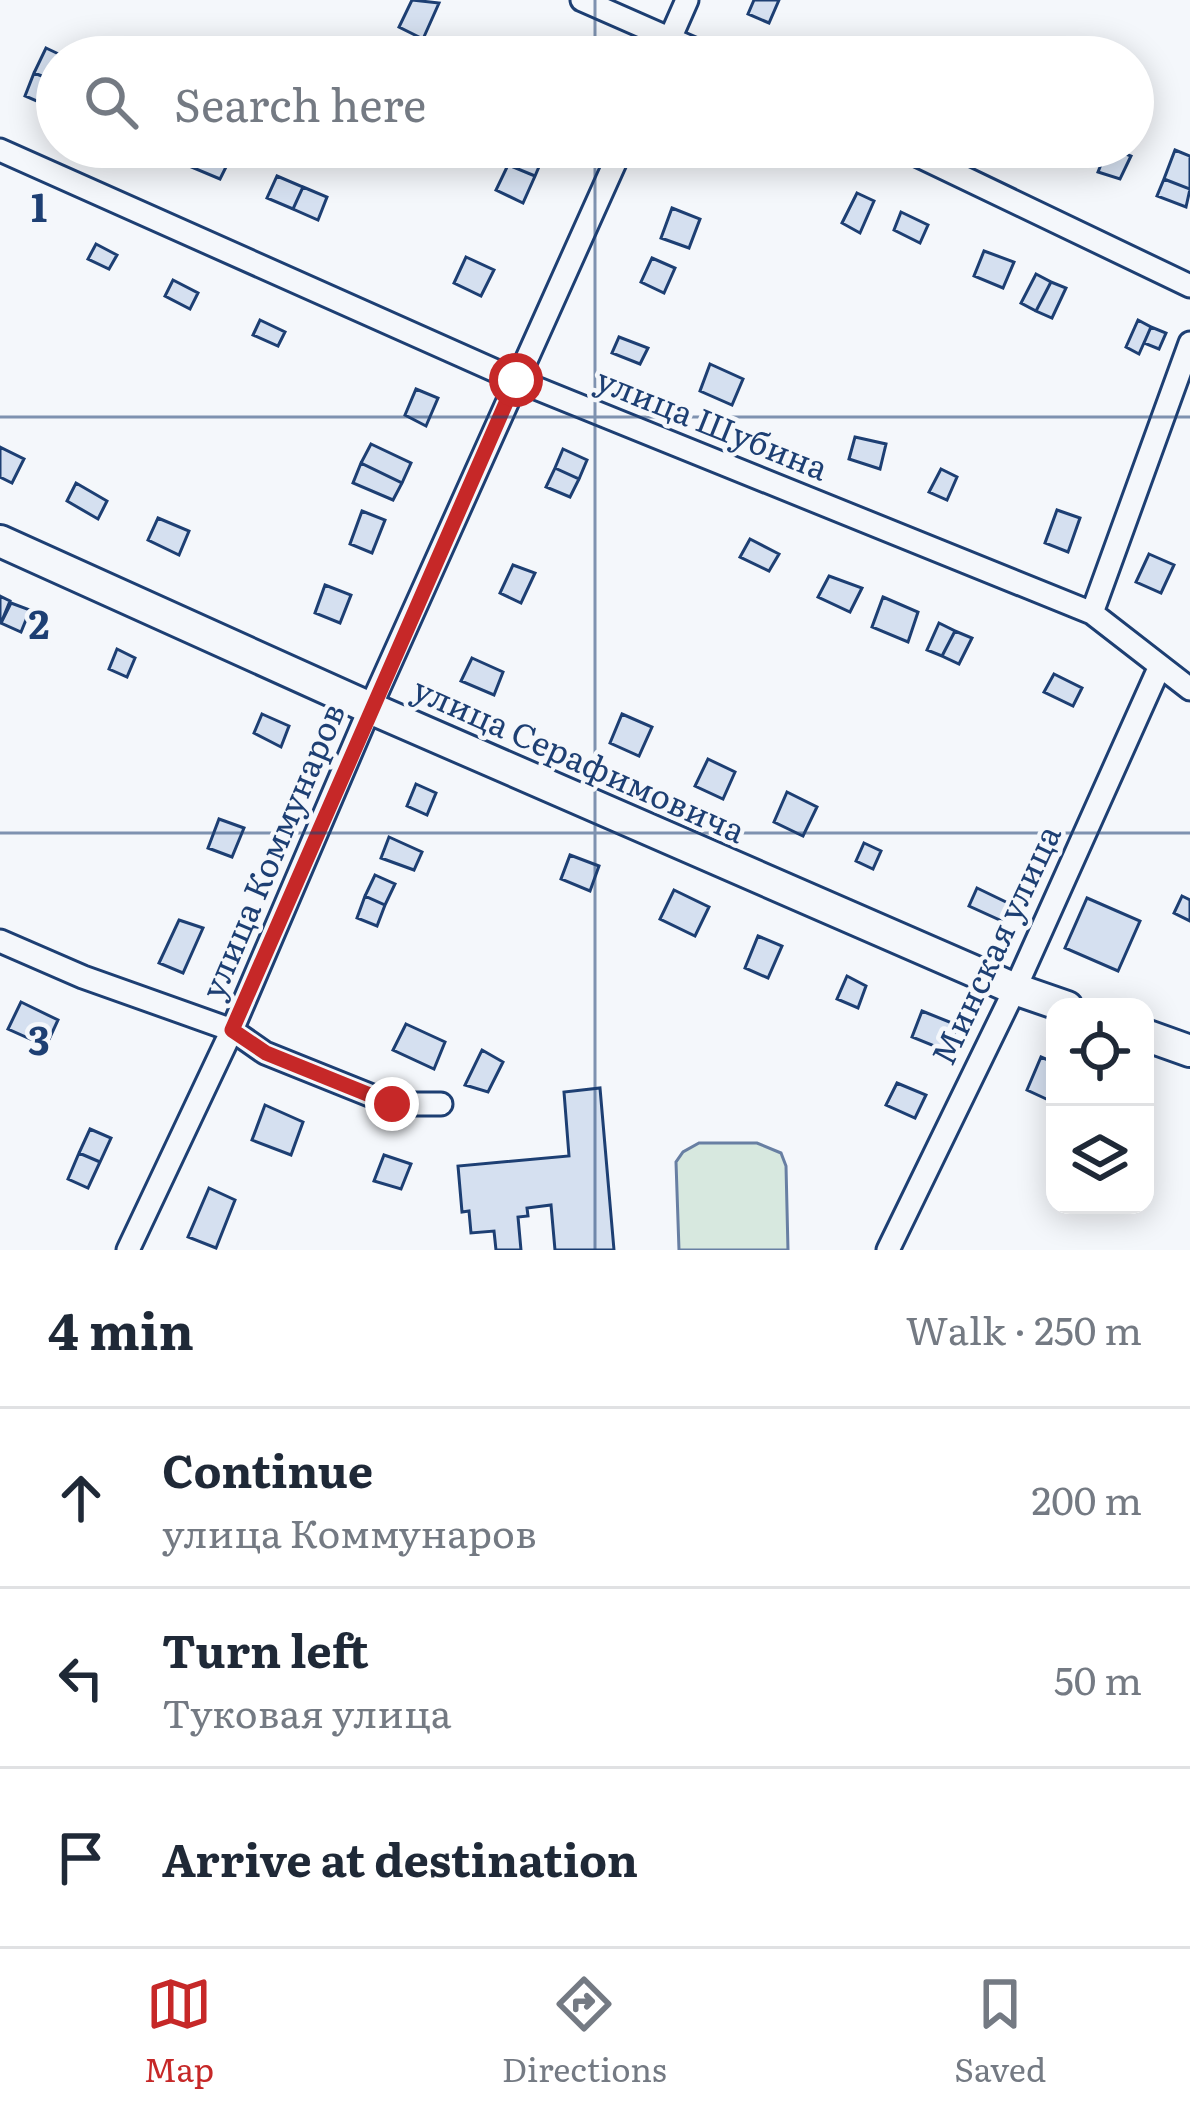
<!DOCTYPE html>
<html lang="en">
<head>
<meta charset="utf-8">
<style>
  :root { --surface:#fff; --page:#f2f2f3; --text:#1f2937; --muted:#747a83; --line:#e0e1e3; --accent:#c62828 }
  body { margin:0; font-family:Literata,serif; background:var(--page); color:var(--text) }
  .controls { position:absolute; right:36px; bottom:36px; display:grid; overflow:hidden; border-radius:24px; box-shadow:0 6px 30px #0003 }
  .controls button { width:108px; height:108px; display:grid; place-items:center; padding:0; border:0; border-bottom:3px solid var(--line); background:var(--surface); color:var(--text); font:60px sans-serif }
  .stop { position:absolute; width:36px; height:36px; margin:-27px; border:9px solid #c62828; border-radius:50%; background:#fff }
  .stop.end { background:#c62828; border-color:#fff; box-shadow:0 3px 12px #0008 }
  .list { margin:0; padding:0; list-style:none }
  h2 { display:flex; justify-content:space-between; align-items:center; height:156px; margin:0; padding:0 48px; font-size:51px }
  h2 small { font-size:39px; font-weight:400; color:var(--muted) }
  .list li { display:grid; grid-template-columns:78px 1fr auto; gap:36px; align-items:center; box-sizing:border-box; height:180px; padding:0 48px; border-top:3px solid var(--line) }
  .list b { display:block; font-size:45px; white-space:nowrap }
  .list p { margin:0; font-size:39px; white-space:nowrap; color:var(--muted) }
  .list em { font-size:39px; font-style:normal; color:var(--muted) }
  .icon { flex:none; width:66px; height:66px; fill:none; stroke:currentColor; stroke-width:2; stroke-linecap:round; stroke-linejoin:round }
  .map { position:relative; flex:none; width:1190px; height:1250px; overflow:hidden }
  .search { position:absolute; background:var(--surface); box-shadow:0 6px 30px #0003; left:36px; right:36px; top:36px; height:132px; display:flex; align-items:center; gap:30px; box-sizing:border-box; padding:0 42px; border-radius:66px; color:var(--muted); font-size:45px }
  .sheet { height:696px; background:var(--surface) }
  nav { display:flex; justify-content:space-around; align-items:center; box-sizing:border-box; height:168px; border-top:3px solid var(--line); background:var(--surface); font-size:33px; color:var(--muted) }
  nav a { display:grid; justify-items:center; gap:6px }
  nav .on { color:var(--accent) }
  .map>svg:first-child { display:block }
  .green { fill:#d7e8df; stroke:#687fa3; stroke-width:3 }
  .building { fill:#d5e0f0; stroke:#1d3f73; stroke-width:3 }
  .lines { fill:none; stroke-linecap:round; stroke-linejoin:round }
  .street-casing { stroke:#1d3f73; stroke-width:27 }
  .secondary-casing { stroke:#1d3f73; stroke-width:36 }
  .street { stroke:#f4f7fb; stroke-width:21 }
  .secondary { stroke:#f4f7fb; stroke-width:30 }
  .route { stroke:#c62828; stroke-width:15 }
  .grid { fill:none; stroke:#1d3f73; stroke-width:3; stroke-opacity:0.55 }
  .labels { text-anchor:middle; stroke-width:9; stroke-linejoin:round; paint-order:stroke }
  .street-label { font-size:33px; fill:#1d3f73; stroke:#f4f7fb }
  .grid-label { font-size:39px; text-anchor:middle; font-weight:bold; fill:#1d3f73; stroke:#f4f7fb; stroke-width:9; stroke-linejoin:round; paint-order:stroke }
</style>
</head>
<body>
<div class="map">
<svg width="1190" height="1250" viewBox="0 0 1190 1250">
  <rect width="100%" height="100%" fill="#f4f7fb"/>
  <path class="green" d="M 699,1143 L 757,1143 L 781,1153 L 786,1166 L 788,1250 L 679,1250 L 676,1162 L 683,1152 Z"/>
  <path class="building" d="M 412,0 L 439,3 L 423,39 L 399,27 Z
    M 754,0 L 779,0 L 769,23 L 748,14 Z
    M 623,42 L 639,50 L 636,57 L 617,57 Z
    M 46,48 L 65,57 L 57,57 L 55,81 L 34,73 Z
    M 34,73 L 55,81 L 46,105 L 25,96 Z
    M 191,147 L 219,147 L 214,158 Z
    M 516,147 L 544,155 L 535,176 L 508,165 Z
    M 699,147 L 719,148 L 712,164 L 696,156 Z
    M 1108,147 L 1131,156 L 1120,179 L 1098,172 Z
    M 190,148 L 227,165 L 220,179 L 184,164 Z
    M 1175,150 L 1190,156 L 1190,189 L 1164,179 Z
    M 508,165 L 535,176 L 523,203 L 496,190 Z
    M 277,176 L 303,187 L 293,209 L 267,198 Z
    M 1164,179 L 1190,189 L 1186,207 L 1157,196 Z
    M 303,187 L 327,197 L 318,220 L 293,209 Z
    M 857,193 L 874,201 L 860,233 L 842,223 Z
    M 672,208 L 700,219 L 689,248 L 661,238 Z
    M 901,212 L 928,225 L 920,243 L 894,230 Z
    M 96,244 L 117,255 L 109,269 L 88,259 Z
    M 984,251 L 1014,262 L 1003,288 L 974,276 Z
    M 466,257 L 494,270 L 481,296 L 454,283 Z
    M 652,258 L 675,268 L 664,293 L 641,282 Z
    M 1036,274 L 1051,282 L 1036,311 L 1021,303 Z
    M 173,280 L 198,293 L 190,309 L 165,296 Z
    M 1051,282 L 1066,288 L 1052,318 L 1036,311 Z
    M 260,320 L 285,332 L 278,346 L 253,335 Z
    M 1138,320 L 1151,327 L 1139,354 L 1126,347 Z
    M 1151,327 L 1166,333 L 1159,349 L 1144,343 Z
    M 619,337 L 648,348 L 640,364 L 612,353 Z
    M 710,364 L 743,379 L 732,405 L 700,391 Z
    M 416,389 L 438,398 L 426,426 L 405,415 Z
    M 855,437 L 886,444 L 880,469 L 849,459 Z
    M 371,444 L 411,463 L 402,483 L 361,463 Z
    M 0,447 L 24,459 L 12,483 L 0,477 Z
    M 563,449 L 587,460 L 579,479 L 555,468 Z
    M 361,463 L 402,483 L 393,500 L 353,483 Z
    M 555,468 L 579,479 L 570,497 L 546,487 Z
    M 941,469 L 957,477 L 947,500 L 929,492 Z
    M 76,483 L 107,501 L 98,519 L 67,501 Z
    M 1057,510 L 1080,518 L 1068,552 L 1045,543 Z
    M 362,511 L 385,520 L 372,553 L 350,544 Z
    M 158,518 L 189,531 L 179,555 L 148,540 Z
    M 750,539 L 779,554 L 769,571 L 740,557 Z
    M 1149,554 L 1174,565 L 1161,593 L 1136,582 Z
    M 513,565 L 535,573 L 521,603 L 500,593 Z
    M 829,576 L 862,588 L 850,612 L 818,597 Z
    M 325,585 L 351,595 L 340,623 L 315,613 Z
    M 0,596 L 10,601 L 1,623 L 0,623 Z
    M 883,597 L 918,612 L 908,642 L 872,627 Z
    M 11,603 L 30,610 L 21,632 L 1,623 Z
    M 939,623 L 955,631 L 942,656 L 927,650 Z
    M 955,631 L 972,638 L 959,664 L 942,656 Z
    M 117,649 L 135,658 L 127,677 L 109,669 Z
    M 472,658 L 503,672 L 494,695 L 461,681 Z
    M 1054,674 L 1082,688 L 1073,706 L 1044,692 Z
    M 262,714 L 289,726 L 281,747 L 254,733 Z
    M 622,714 L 652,727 L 639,756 L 610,743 Z
    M 708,759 L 735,772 L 723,799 L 695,786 Z
    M 416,784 L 436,793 L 427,815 L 407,806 Z
    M 787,792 L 817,807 L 803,836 L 774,822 Z
    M 219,819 L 244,828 L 232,857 L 208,848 Z
    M 389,837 L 422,852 L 414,870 L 381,858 Z
    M 864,843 L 881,851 L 873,869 L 856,861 Z
    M 570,855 L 599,866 L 590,891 L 561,879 Z
    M 375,875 L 395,884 L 385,905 L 365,896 Z
    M 977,888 L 1010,904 L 1002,921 L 969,906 Z
    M 674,890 L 709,907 L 695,936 L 660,919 Z
    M 365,896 L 385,905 L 377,926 L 357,918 Z
    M 1182,896 L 1190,900 L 1190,921 L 1174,913 Z
    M 1087,898 L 1140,921 L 1118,971 L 1065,948 Z
    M 179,920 L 203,928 L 183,973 L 159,963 Z
    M 758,936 L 782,946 L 768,978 L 745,968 Z
    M 847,976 L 866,986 L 858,1008 L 837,999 Z
    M 21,1002 L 58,1020 L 46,1046 L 8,1029 Z
    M 922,1011 L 957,1025 L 949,1052 L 912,1037 Z
    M 406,1024 L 445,1042 L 434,1069 L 393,1050 Z
    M 482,1050 L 503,1062 L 488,1092 L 465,1085 Z
    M 1041,1057 L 1055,1063 L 1055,1103 L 1027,1090 Z
    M 897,1083 L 926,1095 L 915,1118 L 886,1105 Z
    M 600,1088 L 614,1250 L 555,1250 L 551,1205 L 527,1208 L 528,1216 L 518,1217 L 521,1250 L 496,1250 L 494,1231 L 471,1233 L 469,1211 L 462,1212 L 458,1166 L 569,1156 L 564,1092 Z
    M 265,1105 L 303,1122 L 291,1155 L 252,1140 Z
    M 90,1129 L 111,1138 L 100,1162 L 79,1153 Z
    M 79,1153 L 100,1162 L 88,1188 L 68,1179 Z
    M 384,1155 L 411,1164 L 401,1189 L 374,1181 Z
    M 209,1188 L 235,1200 L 216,1248 L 188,1237 Z"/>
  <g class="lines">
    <defs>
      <path id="street" d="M 582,0 L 712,57
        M 662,57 L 687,0
        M 900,147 L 1190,286
        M 0,150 L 516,380 L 1092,613 L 1190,689
        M 1092,613 L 1190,343
        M 0,941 L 83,977 L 232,1030 L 265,1053 L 392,1104 L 441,1104
        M 128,1250 L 232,1030 L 370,708 L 622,147
        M 888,1250 L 1015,989 L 1160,666"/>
      <path id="secondary" d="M 0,541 L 370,708 L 1015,989 L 1067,1007
        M 1145,1035 L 1190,1051"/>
    </defs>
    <use href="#street" class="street-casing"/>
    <use href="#secondary" class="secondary-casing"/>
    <use href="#street" class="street"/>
    <use href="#secondary" class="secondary"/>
  </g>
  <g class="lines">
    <path class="route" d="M 392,1104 L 266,1053 L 232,1030 L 516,380"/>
  </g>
  <path class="grid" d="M 595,0 L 595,57M 595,147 L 595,1250M 0,417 L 1190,417M 0,833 L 1190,833"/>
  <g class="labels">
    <g class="street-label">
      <text transform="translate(712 424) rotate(22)" y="12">улица Шубина</text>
      <text transform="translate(579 760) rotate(24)" y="12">улица Серафимовича</text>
      <text transform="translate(273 851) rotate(-67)" y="12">улица Коммунаров</text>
      <text transform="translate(996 945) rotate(-65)" y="12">Минская улица</text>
    </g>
  </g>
  <g class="grid-label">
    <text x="39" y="222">1</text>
    <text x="39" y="639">2</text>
    <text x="39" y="1055">3</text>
  </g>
</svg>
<div class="controls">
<button><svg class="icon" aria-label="locate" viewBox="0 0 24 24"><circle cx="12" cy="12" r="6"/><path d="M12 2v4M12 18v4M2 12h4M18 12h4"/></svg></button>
<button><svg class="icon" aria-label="layers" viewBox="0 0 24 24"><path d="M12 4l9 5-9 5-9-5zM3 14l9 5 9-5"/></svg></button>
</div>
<div class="stop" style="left:516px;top:380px"></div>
<div class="stop end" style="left:392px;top:1104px"></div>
<div class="search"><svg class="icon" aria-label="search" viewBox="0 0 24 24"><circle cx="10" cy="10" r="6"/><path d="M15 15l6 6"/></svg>Search here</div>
</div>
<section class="sheet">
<h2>4 min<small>Walk · 250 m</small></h2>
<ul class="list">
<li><svg class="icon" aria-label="ahead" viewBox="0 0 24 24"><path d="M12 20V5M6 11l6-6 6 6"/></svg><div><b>Continue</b><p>улица Коммунаров</p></div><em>200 m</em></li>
<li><svg class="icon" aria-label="left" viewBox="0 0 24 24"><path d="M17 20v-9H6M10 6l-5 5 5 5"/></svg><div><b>Turn left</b><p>Туковая улица</p></div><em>50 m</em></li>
<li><svg class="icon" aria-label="arrive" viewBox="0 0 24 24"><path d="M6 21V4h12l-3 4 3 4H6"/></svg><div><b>Arrive at destination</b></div></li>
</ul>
</section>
<nav>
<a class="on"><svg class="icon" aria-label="map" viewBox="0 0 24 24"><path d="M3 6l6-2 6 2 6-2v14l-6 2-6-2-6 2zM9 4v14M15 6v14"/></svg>Map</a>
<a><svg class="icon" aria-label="directions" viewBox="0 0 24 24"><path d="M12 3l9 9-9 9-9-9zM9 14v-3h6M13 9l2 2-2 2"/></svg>Directions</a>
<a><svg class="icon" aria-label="saved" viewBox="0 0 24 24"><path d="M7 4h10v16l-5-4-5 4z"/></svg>Saved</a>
</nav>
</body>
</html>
